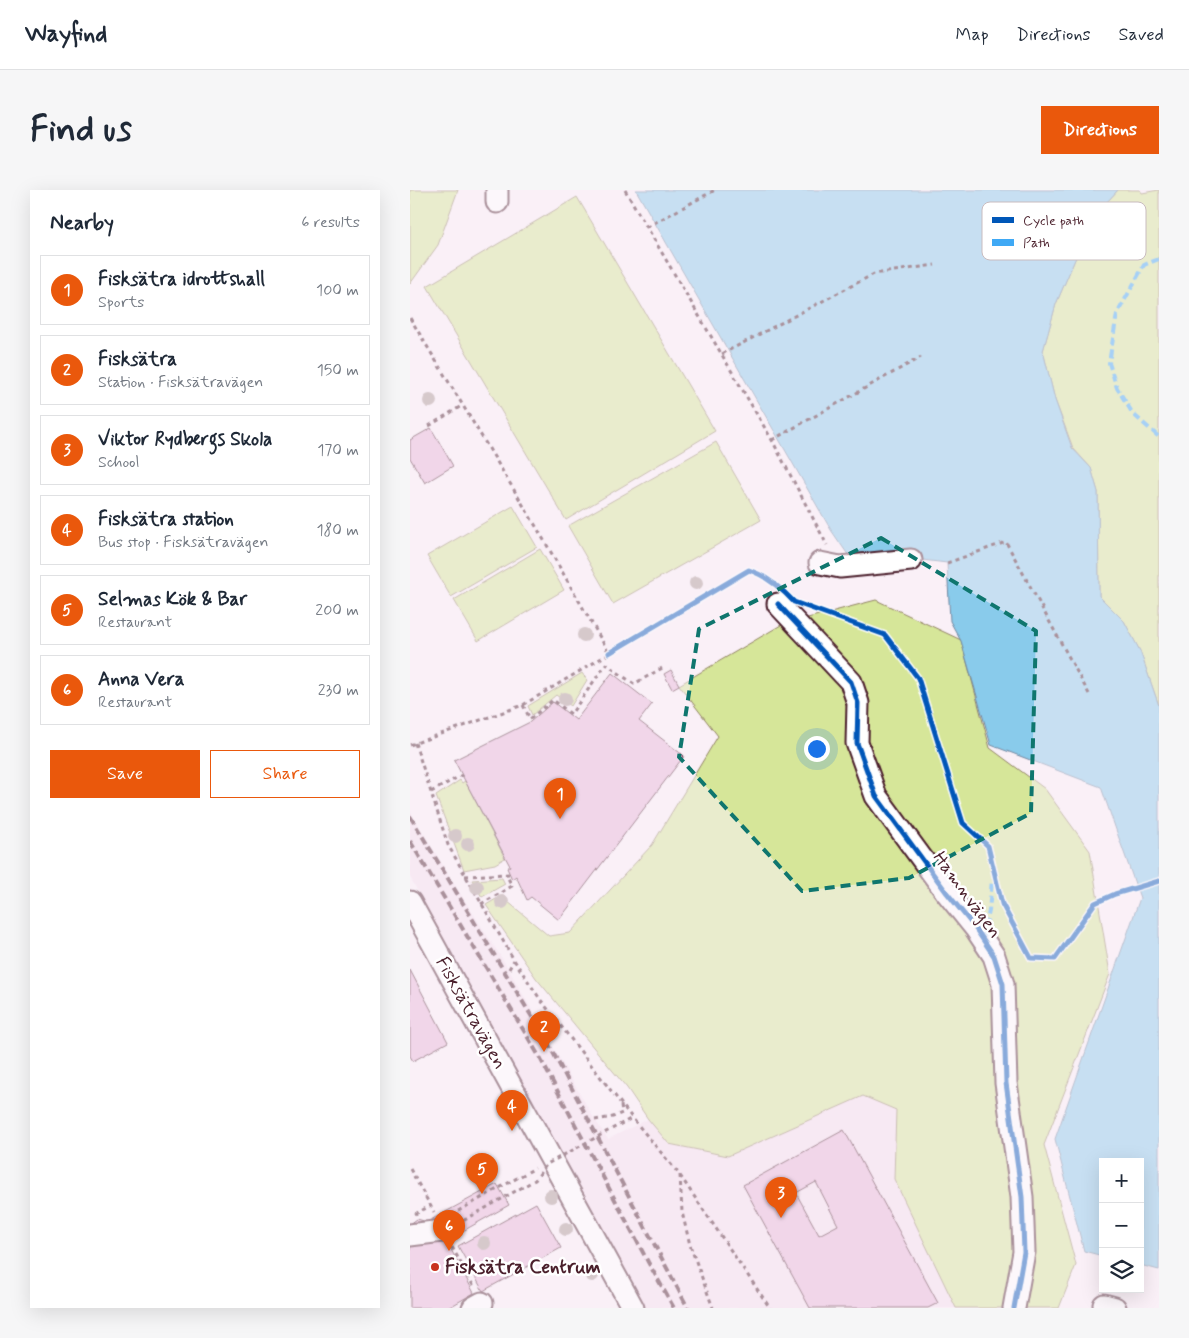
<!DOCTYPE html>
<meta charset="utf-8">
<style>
:root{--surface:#fff;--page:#f6f6f7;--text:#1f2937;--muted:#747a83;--line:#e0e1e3;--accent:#ea580c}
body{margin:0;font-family:Mynerve,sans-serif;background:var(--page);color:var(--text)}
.controls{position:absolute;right:15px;bottom:15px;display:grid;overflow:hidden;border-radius:0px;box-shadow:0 5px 20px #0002}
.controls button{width:45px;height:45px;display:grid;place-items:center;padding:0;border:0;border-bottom:1px solid var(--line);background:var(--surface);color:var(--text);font:25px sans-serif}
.you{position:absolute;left:406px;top:558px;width:18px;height:18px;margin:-12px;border:4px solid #fff;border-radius:50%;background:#1a73e8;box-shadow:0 0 0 8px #1a73e833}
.badge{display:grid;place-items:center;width:32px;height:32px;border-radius:50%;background:var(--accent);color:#fff;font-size:16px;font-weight:700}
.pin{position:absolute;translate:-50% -41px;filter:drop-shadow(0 1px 2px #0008)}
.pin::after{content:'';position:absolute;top:26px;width:18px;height:15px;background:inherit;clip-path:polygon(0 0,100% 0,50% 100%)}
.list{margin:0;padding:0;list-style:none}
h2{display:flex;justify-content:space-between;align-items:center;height:65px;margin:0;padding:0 20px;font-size:21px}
h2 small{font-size:16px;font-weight:400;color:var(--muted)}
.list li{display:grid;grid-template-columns:32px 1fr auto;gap:15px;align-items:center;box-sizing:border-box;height:70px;margin:0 10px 10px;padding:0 10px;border:1px solid var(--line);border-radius:0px}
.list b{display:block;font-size:19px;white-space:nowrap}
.list p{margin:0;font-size:16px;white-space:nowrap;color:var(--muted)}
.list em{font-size:16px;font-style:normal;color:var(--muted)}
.actions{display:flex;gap:10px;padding:15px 20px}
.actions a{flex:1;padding:11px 0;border:1px solid var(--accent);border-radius:0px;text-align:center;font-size:18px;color:var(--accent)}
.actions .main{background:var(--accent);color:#fff}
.icon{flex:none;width:28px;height:28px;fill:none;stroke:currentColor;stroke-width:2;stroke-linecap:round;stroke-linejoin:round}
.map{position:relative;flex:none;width:749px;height:1118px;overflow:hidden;border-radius:0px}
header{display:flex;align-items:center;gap:30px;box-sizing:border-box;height:70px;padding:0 25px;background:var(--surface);border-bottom:1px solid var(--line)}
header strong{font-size:24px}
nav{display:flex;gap:28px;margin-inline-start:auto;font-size:18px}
.intro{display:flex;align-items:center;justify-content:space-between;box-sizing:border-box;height:120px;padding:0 30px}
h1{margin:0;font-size:35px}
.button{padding:12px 22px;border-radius:0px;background:var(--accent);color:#fff;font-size:18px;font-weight:700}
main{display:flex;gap:30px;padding:0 30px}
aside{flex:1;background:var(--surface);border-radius:0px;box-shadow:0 5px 20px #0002}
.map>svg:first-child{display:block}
</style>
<header>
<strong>Wayfind</strong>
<nav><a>Map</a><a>Directions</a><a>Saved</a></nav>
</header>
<div class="intro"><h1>Find us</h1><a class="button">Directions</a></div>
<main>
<aside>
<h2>Nearby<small>6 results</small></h2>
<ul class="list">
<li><span class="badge">1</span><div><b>Fisksätra idrottshall</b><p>Sports</p></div><em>100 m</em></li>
<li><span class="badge">2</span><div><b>Fisksätra</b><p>Station · Fisksätravägen</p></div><em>150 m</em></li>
<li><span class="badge">3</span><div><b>Viktor Rydbergs Skola</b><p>School</p></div><em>170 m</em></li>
<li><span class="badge">4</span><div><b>Fisksätra station</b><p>Bus stop · Fisksätravägen</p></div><em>180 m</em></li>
<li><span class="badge">5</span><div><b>Selmas Kök &amp; Bar</b><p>Restaurant</p></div><em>200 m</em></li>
<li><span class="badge">6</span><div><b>Anna Vera</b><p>Restaurant</p></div><em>230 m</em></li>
</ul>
<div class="actions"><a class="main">Save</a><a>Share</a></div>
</aside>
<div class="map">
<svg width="749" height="1118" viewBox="0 0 749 1118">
<rect width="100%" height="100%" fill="#faf0f7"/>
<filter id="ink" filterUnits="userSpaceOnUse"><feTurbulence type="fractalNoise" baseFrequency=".02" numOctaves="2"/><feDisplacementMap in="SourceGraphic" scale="10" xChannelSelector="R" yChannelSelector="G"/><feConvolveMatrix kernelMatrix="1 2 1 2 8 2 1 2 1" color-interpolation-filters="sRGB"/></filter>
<g filter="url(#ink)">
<!-- built -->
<path fill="#f4dfed" d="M0,621L48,700L95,773L185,930L198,949L238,929L259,954L318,966L453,906L487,920L484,989L546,1118H237L201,1056L0,687Z"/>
<!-- green -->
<path fill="#d6e699" stroke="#908262" d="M0,0H48L28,55L0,94Z
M708,0H730L732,3L749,0V516L730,461L714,431L689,406L688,302L681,278L663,258L645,210L633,161L646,114L683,27Z
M167,7L305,241L156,330L17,96Z
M306,252L351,330L203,414L158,336Z
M103,316L127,357L41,407L17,366Z
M130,359L154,400L68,451L44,410Z
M466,410L551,450L580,558L635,599L680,661L700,784L634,955L666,1075L649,1118H546L484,989L486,920L453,906L318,966L259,954L238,929L217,898L126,788L76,715L91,706L139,746L160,743L242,655L308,546L269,495L371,435Z
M172,483L177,490L161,516L146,505L122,525L118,516Z
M50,590L52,593L55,591L95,668L85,674L54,680L26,606Z
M92,688L95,694L72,707L62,690Z"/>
<!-- water -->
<path fill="#89cbeb" stroke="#70869e" d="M226,0H708L683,27L646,114L633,161L645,210L662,258L681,278L688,302L689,406L714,431L730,461L749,516V1080L730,1075V972H693V1066L674,1061L645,949L730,708L691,597L581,555L551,451L540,431L537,373L496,368L491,359L443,372L421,340Z"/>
<!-- building -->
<path fill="#e6b6d7" stroke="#4a1f2b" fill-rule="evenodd" d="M21,238L43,276L15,293L0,268V250Z
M261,480L269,495L262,499L254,484Z
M202,483L242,514L229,531L274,566L149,730L121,707L117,710L106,686L102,689L97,678L100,676L44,570L120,532L143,512L166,530Z
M0,780L38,852L3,871L0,866Z
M434,940L528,1113L518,1118H400L333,995ZM406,992L428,1035L409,1045L386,1003Z
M87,994L99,1015L37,1050L28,1035L17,1032Z
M126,1013L151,1058L73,1101L48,1056Z
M7,1029L28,1035L64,1103L38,1118H0V1034Z"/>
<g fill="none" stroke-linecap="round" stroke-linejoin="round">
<!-- minor casing -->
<g stroke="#4a1f2b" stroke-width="25">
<path id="minor" d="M87,0V12
M410,373L430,377L501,370
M368,414L441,492L448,513L447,553L466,606L537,703L566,739L584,766L593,794L596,893L612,1007L614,1062L604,1118
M0,712L223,1118
M0,1045L32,1041
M694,1115L705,1118
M63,1118L72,1113"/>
</g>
<!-- path -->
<path stroke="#4a1f2b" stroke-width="3" stroke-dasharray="4 4" stroke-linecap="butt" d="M215,0L362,250L417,355
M237,37L305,0
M0,128L127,338L199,463
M312,164L464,84L525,75
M19,236L53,215
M362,250L511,167
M537,373L596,352L679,504
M113,515L120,529L143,510L161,524L196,474L224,494L254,477
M5,553L38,655L104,770L130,809L223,929L269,984L360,1118
M0,555L113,515L339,380L352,384L365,394
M21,602L52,585
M55,686L99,684
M71,714L102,696L96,684
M99,779L104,770
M185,930L203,927L212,923L211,915
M0,979L24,1022
M270,985L272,1022L280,1055L303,1118
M5,1024L20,1016
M41,1025L125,978
M42,1057L64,1097"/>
<!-- minor -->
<use href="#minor" stroke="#fff" stroke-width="21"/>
<!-- rail -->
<path stroke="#4a1f2b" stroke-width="4" stroke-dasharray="8 4" stroke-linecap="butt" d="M0,626L139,855L278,1118
M0,651L129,866L238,1072L264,1118"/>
<!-- path-bridge -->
<path stroke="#4a1f2b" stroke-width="3" stroke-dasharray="4 4" stroke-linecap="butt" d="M32,1041L44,1036L125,990L137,974L222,928"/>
<!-- quiet -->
<path stroke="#3fa9f5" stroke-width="4" stroke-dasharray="8 4" stroke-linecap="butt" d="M749,69L734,75L707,124L699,173L707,198L723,224L749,247
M573,749L579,721L582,690"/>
<!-- cycleway casing -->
<g stroke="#fff" stroke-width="8">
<path id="cycleway" d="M368,414L441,492L448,513L447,553L466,606L537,703L566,739L584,766L593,794L596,893L612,1007L614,1062L604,1118
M199,463L339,380C357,386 371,398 384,412L475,445L508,488L553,633L578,656L592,714L621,768L645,769L685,713L705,704L749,691"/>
</g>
<!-- cycleway -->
<use href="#cycleway" stroke="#0057b8" stroke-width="5"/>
</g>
<!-- trees -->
<g fill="#ac9996">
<circle cx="20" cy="211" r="7"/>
<circle cx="286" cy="393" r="7"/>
<circle cx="174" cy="445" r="7"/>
<circle cx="155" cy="509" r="7"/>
<circle cx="45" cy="646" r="7"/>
<circle cx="58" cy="654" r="7"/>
<circle cx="67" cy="697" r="7"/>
<circle cx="92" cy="712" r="7"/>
<circle cx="141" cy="1006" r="7"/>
<circle cx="156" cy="1039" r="7"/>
<circle cx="74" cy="1053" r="7"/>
<circle cx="182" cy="1085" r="7"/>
</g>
</g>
<!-- marked area -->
<path d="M0 0H749V1118H0ZM471,348L626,441L621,623L499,688L392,701L269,567L289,439Z" fill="#faf0f7" fill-opacity=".55" fill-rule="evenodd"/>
<path fill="none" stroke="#0f766e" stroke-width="4" stroke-dasharray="10 6" stroke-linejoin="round" d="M471,348L626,441L621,623L499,688L392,701L269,567L289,439Z"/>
<!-- markers -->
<circle fill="#c8321e" stroke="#fff" stroke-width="2" cx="25" cy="1077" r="5"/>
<g text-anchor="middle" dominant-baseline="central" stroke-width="5" stroke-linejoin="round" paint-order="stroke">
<!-- street labels -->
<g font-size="19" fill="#4a1f2b" stroke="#fff">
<text transform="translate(557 705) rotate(54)">Hamnvägen</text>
<text transform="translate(61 823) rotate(61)">Fisksätravägen</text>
</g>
<!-- poi labels -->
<g font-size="19" font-weight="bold" fill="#4a1f2b" stroke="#fff" text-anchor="start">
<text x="35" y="1077">Fisksätra Centrum</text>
</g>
</g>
<!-- legend -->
<rect x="572" y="12" width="164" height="58" rx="8" fill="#fff" stroke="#c9bcbf" stroke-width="1"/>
<rect x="582" y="27" width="22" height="6" fill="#0057b8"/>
<rect x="582" y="49" width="22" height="7" fill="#3fa9f5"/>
<g font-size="14" fill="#4a1f2b">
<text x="613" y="35">Cycle path</text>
<text x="613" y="57">Path</text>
</g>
</svg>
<div class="controls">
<button>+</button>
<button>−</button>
<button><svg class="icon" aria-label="layers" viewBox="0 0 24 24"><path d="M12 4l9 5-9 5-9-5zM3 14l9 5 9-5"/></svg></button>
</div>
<div class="you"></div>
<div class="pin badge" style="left:150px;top:629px">1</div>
<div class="pin badge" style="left:134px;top:862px">2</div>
<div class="pin badge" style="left:371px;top:1028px">3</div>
<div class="pin badge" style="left:102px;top:941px">4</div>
<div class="pin badge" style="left:72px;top:1004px">5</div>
<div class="pin badge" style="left:39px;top:1061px">6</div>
</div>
</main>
